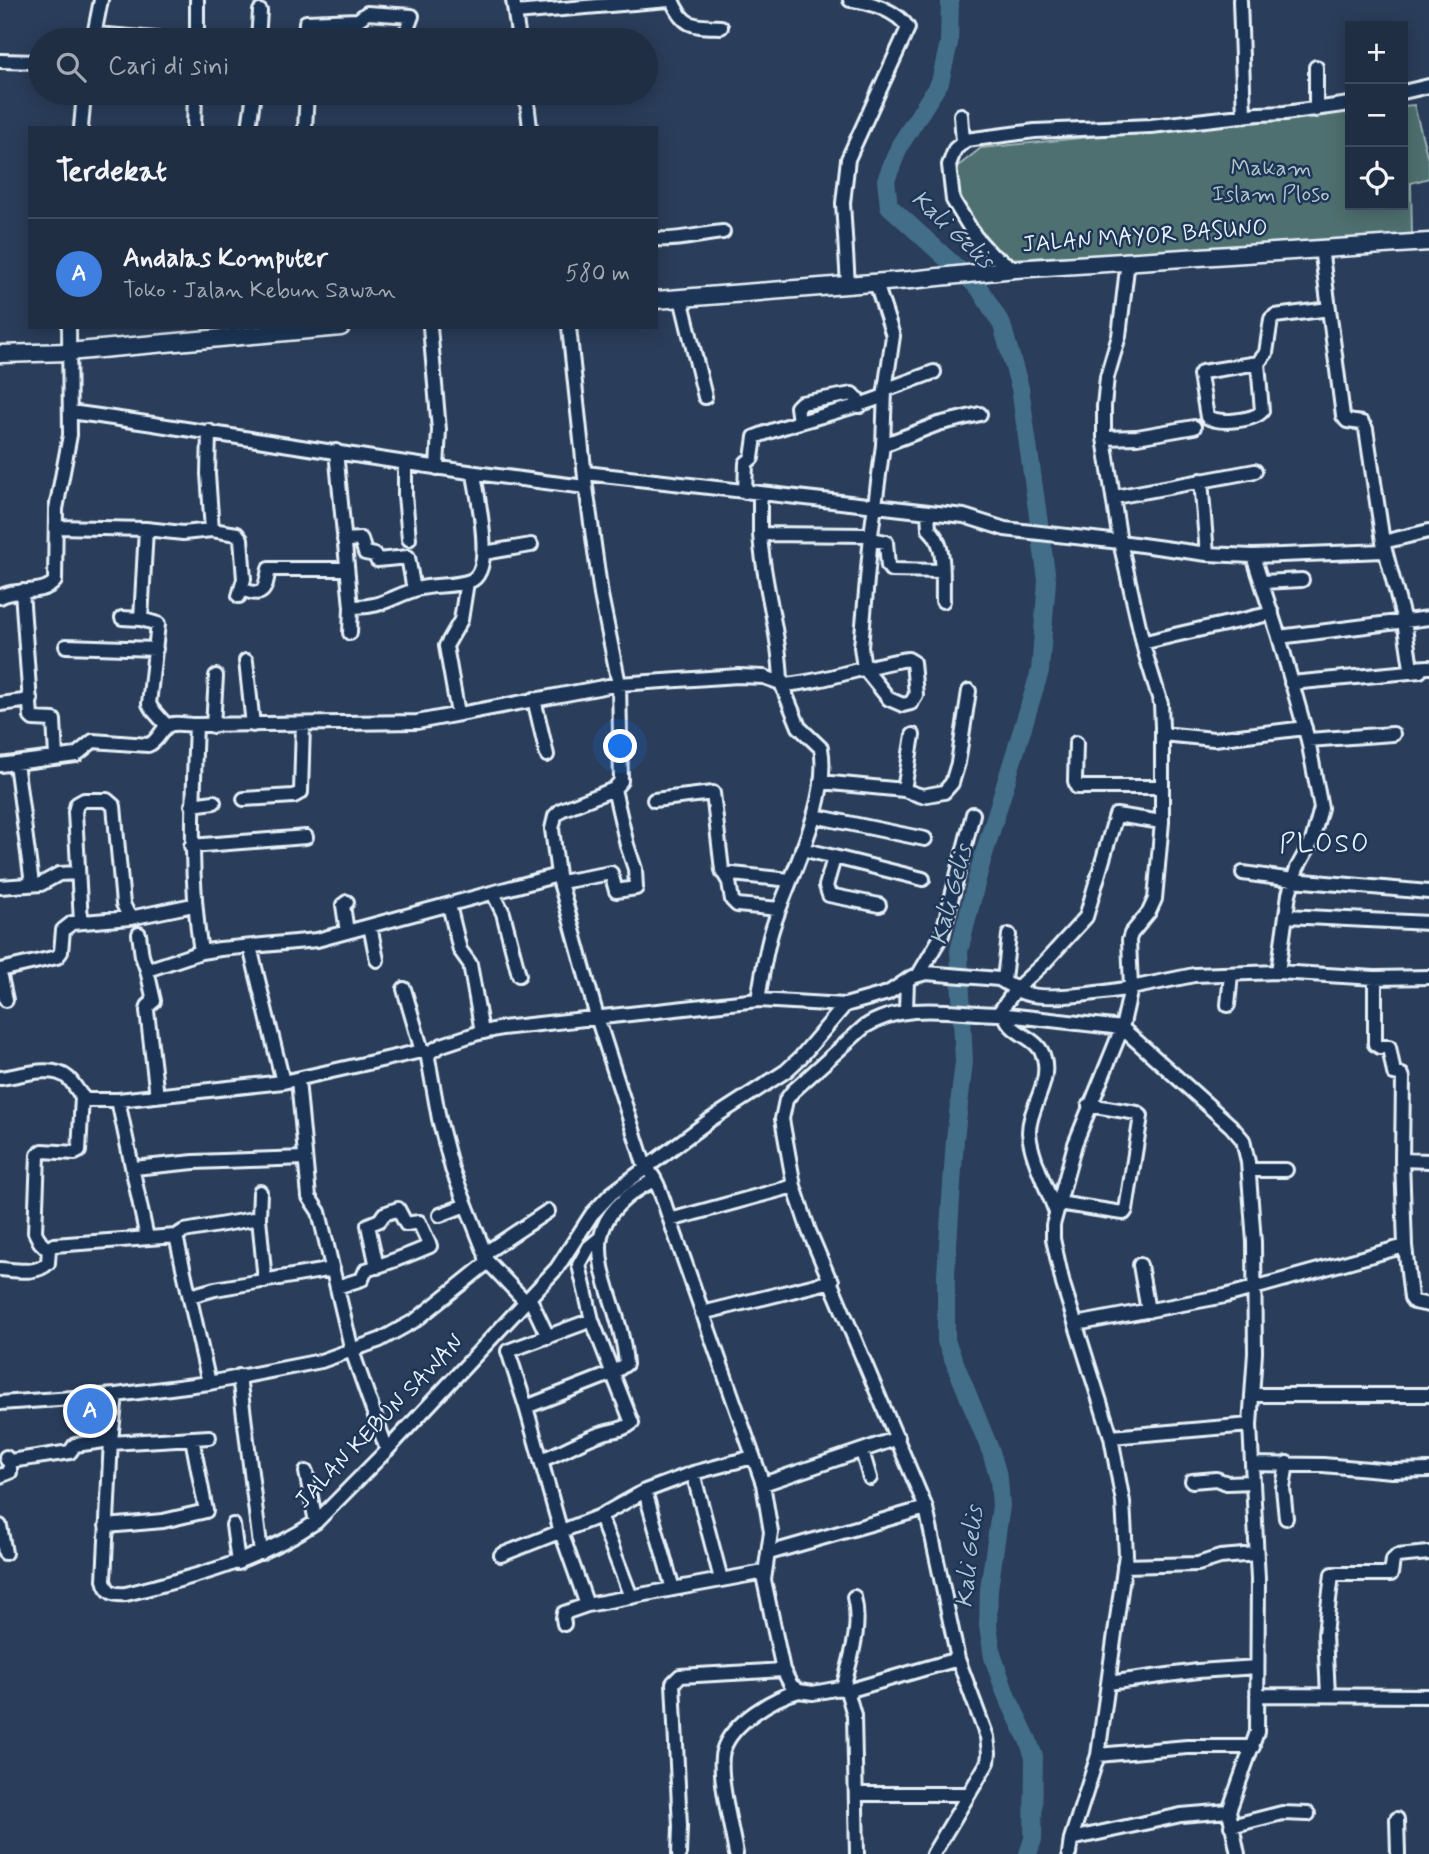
<!DOCTYPE html>
<html lang="id">
<meta charset="utf-8">
<style>
:root{--surface:#202e44;--page:#2d3a4f;--text:#f1f3f6;--muted:#a2a8b2;--line:#3d4a5d;--accent:#8abfa5}
body{margin:0;font-family:Mynerve,sans-serif;background:var(--page);color:var(--text)}
.controls{position:absolute;right:21px;top:21px;display:grid;overflow:hidden;border-radius:0px;box-shadow:0 4px 18px #0003}
.controls button{width:63px;height:63px;display:grid;place-items:center;padding:0;border:0;border-bottom:2px solid var(--line);background:var(--surface);color:var(--text);font:35px sans-serif}
.you{position:absolute;left:621px;top:747px;width:24px;height:24px;margin:-18px;border:5px solid #fff;border-radius:50%;background:#1a73e8;box-shadow:0 0 0 10px #1a73e833}
.badge{display:grid;place-items:center;width:46px;height:46px;border-radius:50%;background:var(--accent);color:#fff;font-size:23px;font-weight:700}
.pin{position:absolute;translate:-50% -50%;border:4px solid #fff;box-shadow:0 2px 7px #0006}
.list{margin:0;padding:0;list-style:none}
h2{display:flex;justify-content:space-between;align-items:center;height:91px;margin:0;padding:0 28px;font-size:30px}
h2 small{font-size:23px;font-weight:400;color:var(--muted)}
.list li{display:grid;grid-template-columns:46px 1fr auto;gap:21px;align-items:center;box-sizing:border-box;height:112px;padding:0 28px;border-top:2px solid var(--line)}
.list b{display:block;font-size:26px;white-space:nowrap}
.list p{margin:0;font-size:23px;white-space:nowrap;color:var(--muted)}
.list em{font-size:23px;font-style:normal;color:var(--muted)}
.icon{flex:none;width:38px;height:38px;fill:none;stroke:currentColor;stroke-width:2;stroke-linecap:round;stroke-linejoin:round}
.map{position:relative;flex:none;width:1429px;height:1854px;overflow:hidden}
.search{position:absolute;background:var(--surface);box-shadow:0 4px 18px #0003;left:28px;top:28px;width:630px;height:77px;display:flex;align-items:center;gap:18px;box-sizing:border-box;padding:0 24px;border-radius:38px;color:var(--muted);font-size:26px}
.panel{position:absolute;background:var(--surface);box-shadow:0 4px 18px #0003;left:28px;top:126px;width:630px;height:203px;border-radius:0px}
.map>svg:first-child{display:block}
</style>
<div class="map">
<svg width="1429" height="1854" viewBox="0 0 1429 1854">
<rect width="100%" height="100%" fill="#2a3d5a"/>
<filter id="ink" filterUnits="userSpaceOnUse"><feTurbulence type="fractalNoise" baseFrequency=".0143" numOctaves="2"/><feDisplacementMap in="SourceGraphic" scale="14" xChannelSelector="R" yChannelSelector="G"/><feConvolveMatrix kernelMatrix="1 2 1 2 8 2 1 2 1" color-interpolation-filters="sRGB"/></filter>
<g filter="url(#ink)">
<!-- green -->
<path fill="#506f6f" stroke="#9cb0b4" stroke-width="2" d="M1414,105L1429,163V178L1411,183L1412,236L1234,249L1004,259L959,205L952,171L981,148L1350,111V205H1403V106Z"/>
<g fill="none" stroke-linecap="round" stroke-linejoin="round">
<!-- river -->
<path stroke="#436e8a" stroke-width="18" d="M950,0L949,43L940,82L900,145L886,180L889,206L979,288L1002,325L1020,388L1047,580L1040,671L981,864L959,951L964,1062L955,1139L946,1274V1341L991,1452L999,1479L1001,1506L989,1589L988,1626L993,1657L1005,1692L1028,1740L1034,1757L1033,1839L1028,1854"/>
<!-- minor casing -->
<g stroke="#e8f1f8" stroke-width="18">
<path id="minor" d="M197,0V40
M513,0L519,40
M672,0C684,28 693,26 721,27
M1240,0L1244,116
M515,13L669,0
M95,34L168,40
M93,40L101,0
M258,40L260,11
M305,40L306,22L358,20L367,13L412,16L403,40
M0,61L40,62
M1403,92L1429,86
M526,93L530,128
M1316,110V67
M961,115L963,142
M81,128L84,93
M194,128L195,93
M249,128L254,93
M305,128L307,93
M656,239C678,241 700,234 723,232
M1321,248L1343,416L1347,421L1362,423L1366,429L1383,542L1404,621L1411,668L1429,667
M1015,269L992,255L975,236L953,200L949,165L955,149L966,140L1035,131L1151,126L1259,114L1285,113L1350,104
M848,285L843,203L848,159L908,28C898,11 868,1 850,0
M681,298L705,397
M430,327L439,430L437,468
M569,327L586,487L601,595L619,684L621,781L614,789L561,810L555,816L552,829L558,875L597,1017L645,1167C658,1177 664,1204 670,1220L763,1484L771,1532L764,1580L783,1670L791,1685L799,1691L813,1693L840,1688L847,1691L854,1715L857,1854
M1258,363L1262,411C1254,421 1219,424 1207,417L1200,375L1202,372L1258,363L1266,353L1271,319L1275,316L1329,309
M885,390L934,372
M71,412C242,436 413,467 586,487
M799,421L797,407L801,403L852,394L857,398L860,406
M1104,438L1137,437L1194,427
M883,445L938,424L980,414
M336,451L351,607L350,633
M405,463V495L409,539
M585,473L964,516L1005,529L1120,542L1104,438V406L1107,377L1119,336L1128,260
M1201,480L1207,554
M745,492L746,463L752,458L755,437C797,420 842,413 884,396
M760,493V534L871,535
M1115,497L1255,471
M928,512L929,529C947,544 942,578 943,601
M57,527L146,529L141,619
M146,529L183,533L212,530L208,474L209,431
M212,530L237,534L241,539L244,579L239,596
M760,534C763,584 780,632 781,683
M871,539L886,542L888,566L891,570L942,571
M344,540L361,539L365,553L375,555L377,560L408,557L414,590
M1383,542L1429,531
M484,553L531,545
M1253,556L1384,551
M1262,582L1302,580
M242,589C265,599 265,589 269,569H347
M22,591L31,717L33,719L54,720L56,757
M0,597C16,587 43,596 55,581L56,509L70,435L69,327
M351,607C381,608 391,597 417,589C434,584 454,587 470,581C496,571 477,496 474,474
M122,618L141,619L158,624L149,704L152,709L167,726
M1279,637L1429,618
M1143,643C1186,631 1229,624 1272,613
M66,646L156,649
M246,661L253,725
M1291,683L1420,671
M783,685C826,682 866,665 908,659L913,662L916,695L911,703L903,705L889,699L864,668L861,647L871,535L883,445L885,390L893,336L876,283
M534,699L547,755
M0,704L31,700
M458,714L446,646L461,620L467,582
M213,726L216,676
M1162,734L1214,739L1305,728
M1308,740L1393,734
M1076,743L1075,781L1077,787H1161
M16,763L32,884
M0,765L76,755L93,741L148,745C160,741 161,725 173,724C180,723 189,725 196,725
M821,782L904,790L922,796L944,792L952,783L958,763L969,691
M904,790L913,735
M244,799L294,796L301,792L303,724
M654,800L713,793L722,870L729,882L732,900L737,905L779,909
M192,805L214,802
M814,816L925,839
M191,846L306,837
M802,849L923,879
M834,858L826,886L829,895L879,905
M723,873L790,880
M1243,873L1293,880L1429,892
M558,875L317,940L220,949L201,952C189,877 193,802 196,725L417,722L619,684L738,676L764,677L781,683L799,727L821,748C831,802 788,878 772,930C765,953 762,977 758,1000
M561,882L611,873L616,891L636,888L635,869L627,845L614,789
M0,887L41,884L59,874L77,873
M493,893L503,913L519,975
M449,905L460,950L470,964L482,1032
M1286,916L1429,923
M81,922L75,812L77,804L84,800H107L114,806L123,904L130,918
M370,926L377,960
M347,932L343,905L347,902
M139,934L142,956L147,970
M250,947L283,1082
M0,970L57,957L61,952L63,930L72,923L130,918L193,905
M0,972L6,1000
M919,974L942,935L973,814
M1375,978V1044L1380,1047H1389L1394,1073L1402,1075L1403,1078L1402,1160
M1004,980L1009,935
M404,989L422,1051
M1228,1005L1231,974
M906,1010L907,980
M998,1014L1122,1028L1231,1126L1243,1140L1248,1162L1254,1242L1255,1353L1250,1425L1258,1579L1257,1732L1229,1811L1238,1854
M1005,1015C1011,1036 1039,1036 1044,1058C1051,1084 1029,1107 1029,1132C1030,1155 1047,1188 1055,1210
M0,1078C19,1076 52,1064 68,1078C75,1084 78,1094 86,1100H118L283,1082L417,1052H430
M298,1080L309,1197L319,1212L352,1351L387,1450
M157,1096L147,1011L148,1006L154,1001L147,970L201,952
M118,1100L147,1238
M134,1168L194,1162L305,1158
M1249,1170H1286
M1058,1203L1116,1212L1124,1213L1126,1210L1141,1116L1137,1113L1089,1105
M440,1215L466,1205
M259,1218L260,1192
M670,1220L794,1186
M176,1236L184,1231L259,1218L265,1281
M1405,1246L1402,1160L1429,1161
M48,1250L40,1242L35,1232L38,1155L43,1151L75,1153L79,1151L82,1097
M485,1253L548,1211
M487,1261L526,1302
M1140,1265L1148,1311
M0,1269C15,1270 36,1275 48,1263L49,1248L54,1245L176,1236L209,1383L116,1395L0,1403
M337,1287L362,1279L366,1270C388,1263 409,1255 430,1246L419,1222L406,1224L398,1209L384,1214L380,1220L368,1225L377,1267
M190,1296L215,1289L333,1269
M528,1300L532,1303L548,1337
M702,1313L832,1281
M592,1320L579,1265L589,1247L600,1238
M1076,1324L1225,1296L1405,1246L1411,1298L1414,1302L1429,1305
M239,1376L261,1553
M209,1383L321,1361L380,1340L416,1320L487,1263L485,1253L452,1169L439,1119L428,1058L430,1052L442,1045L475,1034L502,1028L758,1000L845,1005L888,993L912,977L926,973L999,979L1016,989L1045,962L1086,917L1116,815L1162,822
M116,1395L111,1440L104,1580C107,1593 114,1595 126,1594C194,1577 258,1561 316,1522L387,1450L557,1268L592,1214L611,1194L710,1120L786,1071L800,1058L845,1005
M1252,1395H1429
M526,1407L613,1373L626,1364C620,1285 556,1230 654,1180
M1111,1437L1250,1425
M111,1443L209,1437
M862,1451L870,1478
M541,1460C564,1452 583,1438 607,1432C616,1430 625,1429 632,1423L592,1320L508,1351L526,1407L561,1532L587,1605
M10,1461L70,1452L75,1445L111,1440
M1252,1464L1323,1465L1392,1471L1429,1470
M306,1472L316,1522
M693,1473L721,1579
M0,1476L10,1472V1461L7,1460L6,1457
M1192,1481L1216,1479L1227,1483L1252,1482
M763,1484L898,1438
M645,1491L673,1589
M600,1516L631,1597
M1286,1518L1283,1488L1287,1463
M233,1525L238,1563
M0,1526L5,1553
M106,1526L163,1521L206,1511L192,1438
M769,1553L926,1508
M501,1555L600,1516L645,1491L693,1473L753,1457
M1124,1566L1198,1564L1220,1557L1256,1554
M564,1624L563,1618L564,1613L587,1605L764,1572
M1108,1683L1198,1671L1257,1667
M843,1689C850,1659 862,1628 854,1597
M847,1691L958,1659
M1257,1695L1429,1696
M1328,1695L1325,1634L1332,1574H1391L1393,1560L1397,1556L1429,1553
M1098,1755L1187,1747H1253
M857,1794H969
M1397,1819L1398,1854
M1231,1826L1282,1813L1308,1814
M1071,1839L1181,1815L1229,1811
M679,1854L680,1826L673,1683L680,1676L783,1670
M736,1854C732,1829 717,1773 723,1751C731,1723 773,1698 799,1691
M933,1854L988,1762L989,1753L987,1737L958,1659L926,1508L809,1231L794,1186L782,1119L786,1100L793,1091L864,1027C904,1001 953,1013 998,1014L1016,989C1035,1004 1106,992 1131,988L1129,940L1131,934L1149,912L1155,899L1162,822V727L1161,704L1145,652L1120,542L1207,554L1253,556L1279,637L1308,740L1321,808L1312,841L1297,868L1289,894L1278,972
M1069,1854L1071,1839L1098,1755L1126,1554L1123,1502L1111,1437L1063,1284L1053,1239V1225L1075,1144L1122,1028L1131,988L1194,975L1278,972L1375,978L1429,977"/>
</g>
<!-- major casing -->
<g stroke="#e8f1f8" stroke-width="21">
<path id="major" d="M656,300L910,280L1015,269L1429,242
M0,354L68,352L341,327"/>
</g>
<!-- minor -->
<use href="#minor" stroke="#1d3557" stroke-width="12"/>
<!-- major -->
<use href="#major" stroke="#1d3557" stroke-width="16"/>
</g>
</g>
<g text-anchor="middle" dominant-baseline="central" stroke-width="5" stroke-linejoin="round" paint-order="stroke">
<!-- park labels -->
<g font-size="23" fill="#b3c4c8" stroke="#1d3557">
<text x="1271" y="169">Makam<tspan x="1271" dy="26">Islam Ploso</tspan></text>
</g>
<!-- street labels -->
<g font-size="23" fill="#e8f1f8" stroke="#1d3557">
<text transform="translate(1145 237) rotate(-4)">JALAN MAYOR BASUNO</text>
<text transform="translate(380 1422) rotate(-46)">JALAN KEBUN SAWAN</text>
</g>
<!-- water labels -->
<g font-size="24" font-style="italic" fill="#aec3d2" stroke="#1d3557">
<text transform="translate(952 230) rotate(43)">Kali Gelis</text>
<text transform="translate(952 895) rotate(-75)">Kali Gelis</text>
<text transform="translate(970 1557) rotate(-84)">Kali Gelis</text>
</g>
<!-- quarter labels -->
<g font-size="26" letter-spacing="2" fill="#e8f1f8" stroke="#1d3557">
<text x="1325" y="845">PLOSO</text>
</g>
</g>
</svg>
<div class="controls">
<button>+</button>
<button>−</button>
<button><svg class="icon" aria-label="locate" viewBox="0 0 24 24"><circle cx="12" cy="12" r="6"/><path d="M12 2v4M12 18v4M2 12h4M18 12h4"/></svg></button>
</div>
<div class="you"></div>
<div class="pin badge" style="left:90px;top:1411px;background:#3f7fe0">A</div>
<div class="search"><svg class="icon" aria-label="search" viewBox="0 0 24 24"><circle cx="10" cy="10" r="6"/><path d="M15 15l6 6"/></svg>Cari di sini</div>
<section class="panel">
<h2>Terdekat<small></small></h2>
<ul class="list">
<li><span class="badge" style="background:#3f7fe0">A</span><div><b>Andalas Komputer</b><p>Toko · Jalan Kebun Sawan</p></div><em>580 m</em></li>
</ul>
</section>
</div>
